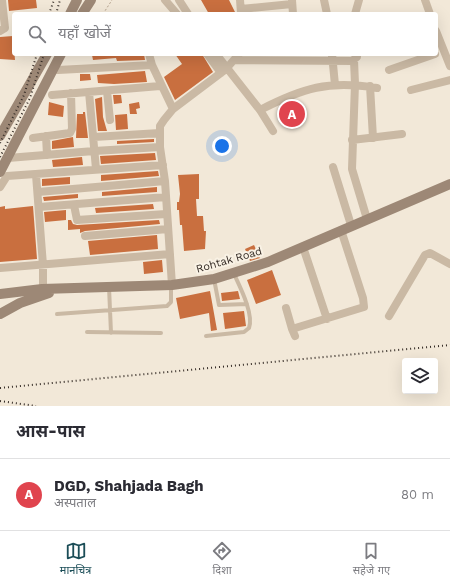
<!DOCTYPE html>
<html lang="hi">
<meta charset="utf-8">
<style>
:root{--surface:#fff;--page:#f2f2f3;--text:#2b2b33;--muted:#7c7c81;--line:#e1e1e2;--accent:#1b4d57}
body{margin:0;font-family:"Work Sans","Noto Sans Devanagari",sans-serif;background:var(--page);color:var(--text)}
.controls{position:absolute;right:12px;bottom:12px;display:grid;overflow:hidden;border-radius:4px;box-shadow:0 4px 16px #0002}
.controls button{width:36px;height:36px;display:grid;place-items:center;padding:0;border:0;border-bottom:1px solid var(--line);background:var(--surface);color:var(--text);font:20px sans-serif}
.you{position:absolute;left:222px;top:146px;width:14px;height:14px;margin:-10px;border:3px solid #fff;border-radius:50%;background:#1a73e8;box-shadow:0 0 0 6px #1a73e833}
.badge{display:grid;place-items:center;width:26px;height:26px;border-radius:50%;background:var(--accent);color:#fff;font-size:13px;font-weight:700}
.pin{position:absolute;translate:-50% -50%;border:2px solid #fff;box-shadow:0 1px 4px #0006}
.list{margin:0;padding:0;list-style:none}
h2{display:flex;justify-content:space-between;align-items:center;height:52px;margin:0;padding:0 16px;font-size:17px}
h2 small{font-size:13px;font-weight:400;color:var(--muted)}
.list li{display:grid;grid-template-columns:26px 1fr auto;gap:12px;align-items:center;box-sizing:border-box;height:72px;padding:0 16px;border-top:1px solid var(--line)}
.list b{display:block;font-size:15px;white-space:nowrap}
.list p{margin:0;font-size:13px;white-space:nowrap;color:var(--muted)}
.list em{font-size:13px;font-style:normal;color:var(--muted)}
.icon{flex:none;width:22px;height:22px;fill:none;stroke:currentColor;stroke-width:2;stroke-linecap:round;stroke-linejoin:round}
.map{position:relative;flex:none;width:450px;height:406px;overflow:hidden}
.search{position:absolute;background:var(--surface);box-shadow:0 4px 16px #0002;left:12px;right:12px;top:12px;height:44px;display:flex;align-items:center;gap:10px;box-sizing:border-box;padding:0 14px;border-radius:4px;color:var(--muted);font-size:15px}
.sheet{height:124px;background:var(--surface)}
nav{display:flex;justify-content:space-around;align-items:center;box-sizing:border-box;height:56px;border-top:1px solid var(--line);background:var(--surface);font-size:11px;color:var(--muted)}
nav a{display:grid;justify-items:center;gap:2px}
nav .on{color:var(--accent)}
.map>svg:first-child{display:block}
</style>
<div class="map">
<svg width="450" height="406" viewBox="0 0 450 406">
<rect width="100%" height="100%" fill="#f2e8d8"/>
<!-- building -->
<path fill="#c96f3f" d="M8,0H36L37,8L9,11Z
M201,0H229L235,12L231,14H209Z
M13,36L15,60L0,59V37Z
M144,54L145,60L117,61L116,58L93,60L92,55Z
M175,54H202L213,72L175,100L164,77L182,64Z
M145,71L147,82L114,84L98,83L97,75Z
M80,74H90L91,80L80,81Z
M113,95H121L122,103L114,104Z
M102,97L103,117L107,131H98L95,99Z
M49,102L64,106L63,117L48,115Z
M139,102L140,108L136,109L137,114H130L129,104Z
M292,110L294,114L288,119L285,114Z
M83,112H85L88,138H76L77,114H83Z
M127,114L128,129L116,130L115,115Z
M73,137L74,147L52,149V141Z
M154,139V142L117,144V141Z
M155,153L156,160L101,164L100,156Z
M82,157L83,165L53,167L52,160Z
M158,171L159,176L101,181V175Z
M199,174V199H196L197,216H203L204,231H206L205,249L184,251L182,225H180L179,210H177V202H179L180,194L178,175Z
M70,177V184L42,186V179Z
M157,187V192L102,196V192Z
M78,194V198L44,201L43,197Z
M153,204L154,209L96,213L95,208Z
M5,206V209L33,206L37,259L0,262V207Z
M66,210V220L45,222L44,212Z
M68,220H71L73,224L77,225L159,220L160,224L85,231L80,233V229L68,230Z
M157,235L158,249L90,255L88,241Z
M254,245L260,258L250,261L245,249Z
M162,260L163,272L144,274L143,262Z
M272,270L281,295L256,304L247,280Z
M210,291L217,330L211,331L209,313L180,319L176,298Z
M238,291L240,299L222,301L221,293Z
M244,311L246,326L225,329L223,313Z"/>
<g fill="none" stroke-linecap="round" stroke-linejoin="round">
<!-- path -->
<path stroke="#b6a38e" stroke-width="1" stroke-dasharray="2 2" stroke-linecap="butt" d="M103,14L112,0"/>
<!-- lane -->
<path stroke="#cab9a4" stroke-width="4" d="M214,279L219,305L247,304
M109,287L111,333
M57,314L167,306L171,302V285
M87,332L161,333
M206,336L244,332L249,328C254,314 240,287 234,274"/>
<!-- street -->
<path stroke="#cab9a4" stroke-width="8" d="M165,0L177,14
M179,0L188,14
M240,0L241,13
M292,0L293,14
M324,0L327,14
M425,0L430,14
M241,9L292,4
M355,14L359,0
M0,31L5,28L2,0
M436,31L450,66
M149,54L152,65
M207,54L221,73
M216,54L260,110L273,131
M332,54L335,85
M235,60L352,61L357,57V54
M354,60L355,84L352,169L367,219
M58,70L152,65L173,109
M389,70L435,54
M370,86L373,138
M411,90L450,80
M107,91L110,120
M89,92L96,169
M52,95L160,86
M260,110C303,88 328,80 377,88
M46,136L47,155
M94,137L160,133
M33,138L70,133L72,129L71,93
M352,140L402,134
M8,158L94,151L160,147
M333,167L351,225
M36,175L43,265V289
M0,187L7,176L163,165
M38,192L165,181
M74,205L77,220L166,214
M39,207L166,197
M85,236L168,229
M303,247L327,319
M0,268L170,254
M172,285L165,181L160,147V126L164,120L173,109L226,69L239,54
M286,308L292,329
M389,316L425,255L430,253L450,264
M295,336L292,329L364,307L363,298L341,230"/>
<!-- secondary -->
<path stroke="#9d8876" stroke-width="10" d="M70,14L77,0
M82,14L91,0
M0,136L47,54
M0,172L61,54
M0,294L42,289L172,285L214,279L268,262L450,184
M0,314L20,303L49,293"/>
<!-- rail -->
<path stroke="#352c26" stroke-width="2" stroke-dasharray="1 3" stroke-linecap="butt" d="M49,14L54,0
M56,14L60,0
M0,143L24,95L37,54
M0,157L30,98L44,54
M0,388L450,345
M0,401L36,406"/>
</g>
<g text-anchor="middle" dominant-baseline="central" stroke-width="4" stroke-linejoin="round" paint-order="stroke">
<!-- street labels -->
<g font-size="11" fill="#352c26" stroke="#f9f2e5">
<text transform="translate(229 260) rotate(-16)">Rohtak Road</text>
</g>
</g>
</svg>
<div class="controls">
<button><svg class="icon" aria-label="layers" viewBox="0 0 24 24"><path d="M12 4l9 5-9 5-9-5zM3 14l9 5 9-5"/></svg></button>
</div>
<div class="you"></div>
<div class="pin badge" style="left:292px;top:114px;background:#e0444e">A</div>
<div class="search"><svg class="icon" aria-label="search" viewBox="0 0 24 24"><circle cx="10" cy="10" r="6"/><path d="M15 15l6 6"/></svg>यहाँ खोजें</div>
</div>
<section class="sheet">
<h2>आस-पास<small></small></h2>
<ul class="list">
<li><span class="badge" style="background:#e0444e">A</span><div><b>DGD, Shahjada Bagh</b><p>अस्पताल</p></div><em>80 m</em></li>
</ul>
</section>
<nav>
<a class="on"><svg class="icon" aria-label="map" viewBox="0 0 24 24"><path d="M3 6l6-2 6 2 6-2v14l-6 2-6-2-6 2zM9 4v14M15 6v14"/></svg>मानचित्र</a>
<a><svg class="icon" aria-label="directions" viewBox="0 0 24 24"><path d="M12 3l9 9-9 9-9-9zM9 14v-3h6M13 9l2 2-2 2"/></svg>दिशा</a>
<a><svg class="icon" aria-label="saved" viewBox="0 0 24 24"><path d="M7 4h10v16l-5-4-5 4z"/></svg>सहेजे गए</a>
</nav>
